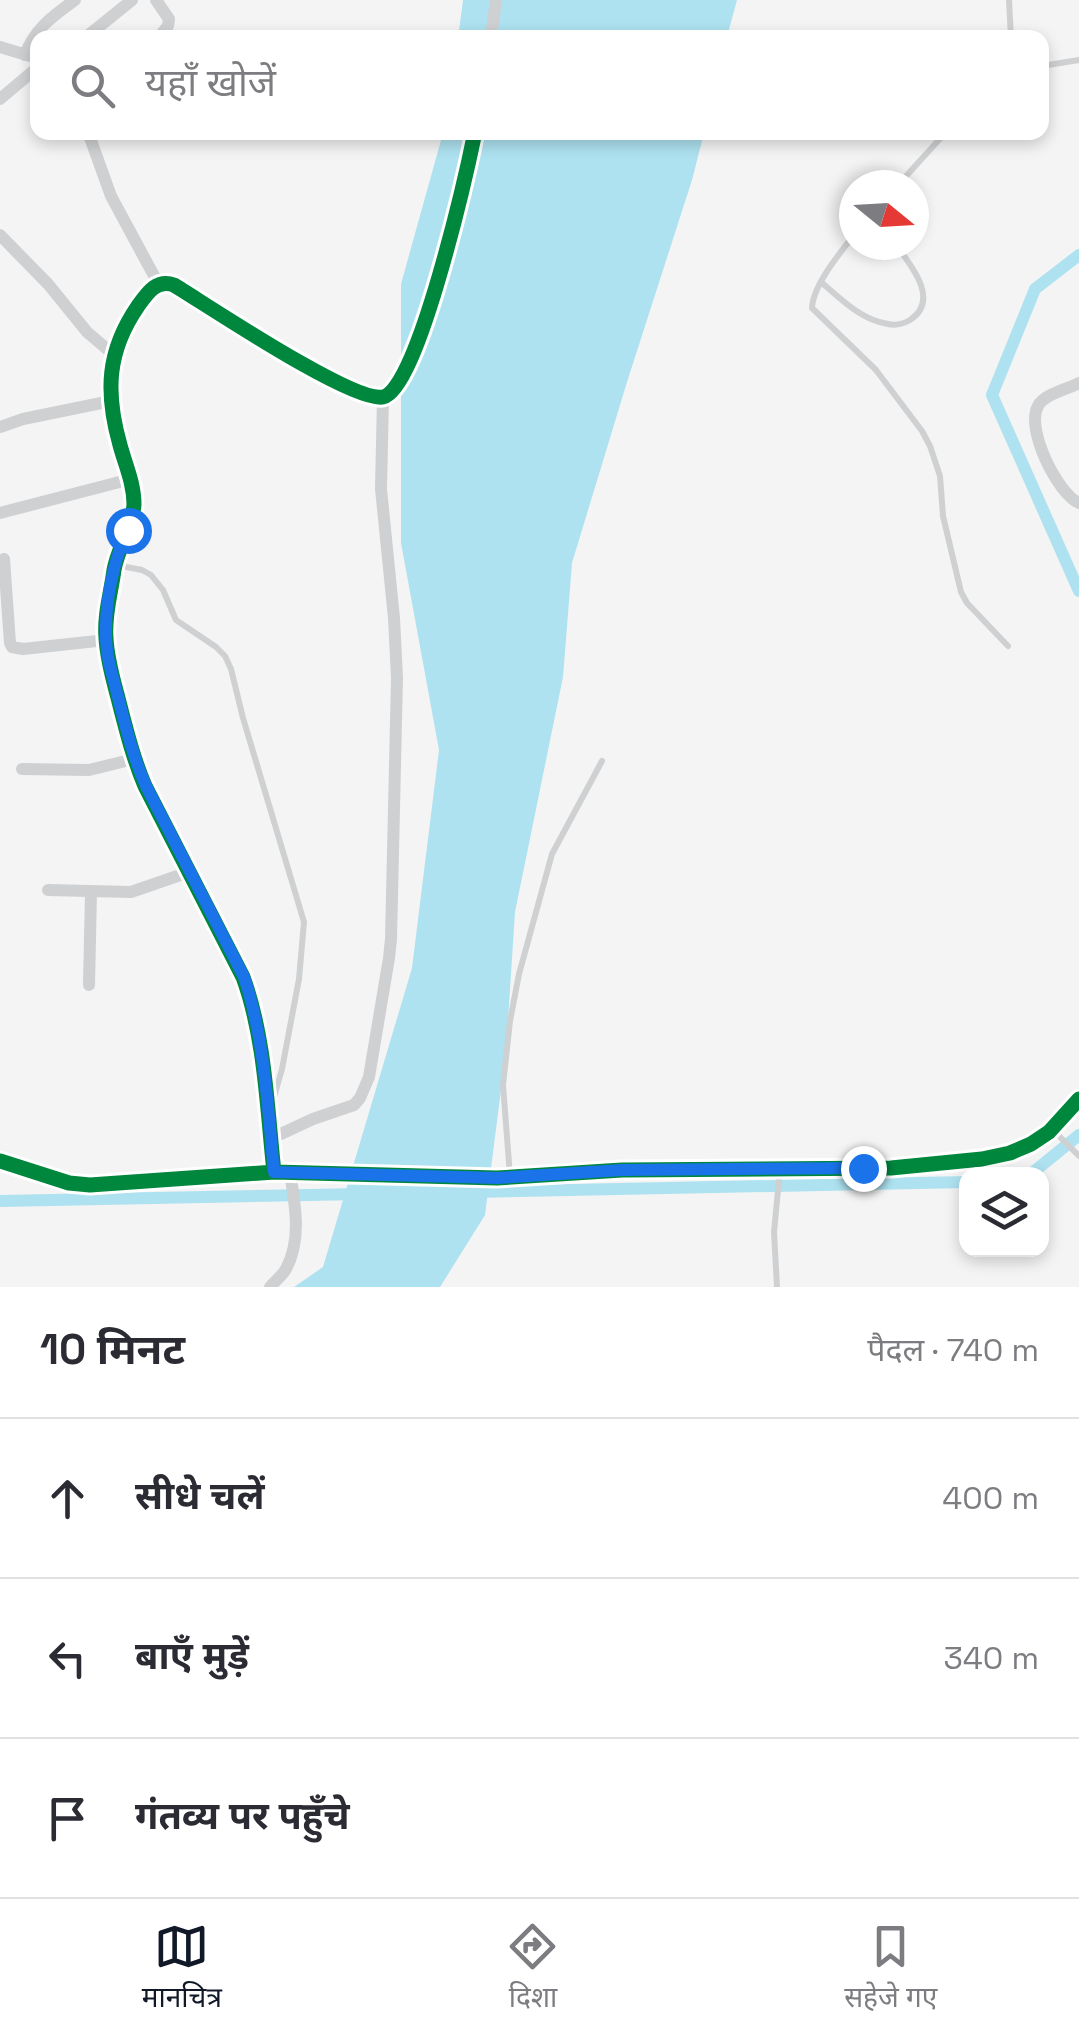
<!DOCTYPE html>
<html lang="hi">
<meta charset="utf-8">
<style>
:root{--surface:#fff;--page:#f7f7f7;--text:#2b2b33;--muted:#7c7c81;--line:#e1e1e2;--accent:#111827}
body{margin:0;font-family:"Space Grotesk","Noto Sans Devanagari",sans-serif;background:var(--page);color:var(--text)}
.controls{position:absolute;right:30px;bottom:30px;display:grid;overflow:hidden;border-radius:20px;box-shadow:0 5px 15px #0003}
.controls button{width:90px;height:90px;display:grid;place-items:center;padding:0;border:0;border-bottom:2px solid var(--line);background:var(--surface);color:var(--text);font:50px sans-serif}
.compass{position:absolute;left:839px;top:170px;width:90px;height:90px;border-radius:50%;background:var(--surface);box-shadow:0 5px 15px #0003;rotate:108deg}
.stop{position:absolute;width:30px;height:30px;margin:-22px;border:8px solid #1a73e8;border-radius:50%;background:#fff}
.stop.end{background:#1a73e8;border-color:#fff;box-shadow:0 2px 10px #0008}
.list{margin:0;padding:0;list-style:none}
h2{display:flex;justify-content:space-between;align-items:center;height:130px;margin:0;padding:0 40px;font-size:42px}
h2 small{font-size:32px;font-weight:400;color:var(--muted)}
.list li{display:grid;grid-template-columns:65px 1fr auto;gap:30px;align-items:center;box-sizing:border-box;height:160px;padding:0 40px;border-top:2px solid var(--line)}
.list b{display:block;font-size:38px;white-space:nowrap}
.list em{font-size:32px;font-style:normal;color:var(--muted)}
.icon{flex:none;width:55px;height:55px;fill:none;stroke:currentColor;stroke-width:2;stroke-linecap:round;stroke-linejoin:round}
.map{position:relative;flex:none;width:1079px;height:1287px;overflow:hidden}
.search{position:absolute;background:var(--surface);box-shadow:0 5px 15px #0003;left:30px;right:30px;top:30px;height:110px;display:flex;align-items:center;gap:25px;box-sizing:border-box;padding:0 35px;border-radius:20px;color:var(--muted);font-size:38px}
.sheet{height:610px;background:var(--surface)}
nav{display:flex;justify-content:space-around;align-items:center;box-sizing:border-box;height:140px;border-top:2px solid var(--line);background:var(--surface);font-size:28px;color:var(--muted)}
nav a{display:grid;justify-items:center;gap:5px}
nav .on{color:var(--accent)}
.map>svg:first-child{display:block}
</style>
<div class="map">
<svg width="1079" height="1287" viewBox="0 0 1079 1287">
<rect width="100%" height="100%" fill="#f4f4f4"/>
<!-- water -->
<path fill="#aee2f0" d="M463,0H737L727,37L458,38Z
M443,133H704L692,180L627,382L572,563L563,677L515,912L506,1051L485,1215L440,1287H294L323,1267L412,968L439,750L401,543V284Z"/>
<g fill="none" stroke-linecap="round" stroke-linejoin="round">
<!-- canal -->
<path stroke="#aee2f0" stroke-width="12" d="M1079,255L1035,289L992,395L1079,591
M1031,1174L1079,1135
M472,1192L966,1182
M0,1201L362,1194"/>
<!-- service -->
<path stroke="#ced0d2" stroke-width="6" d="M1009,0L1011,38
M1042,66L1079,60
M898,185L946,132
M854,235C840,253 813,285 812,308L876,370L922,431L930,446L940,476L943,516L961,592L967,603L1008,646
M821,282C841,299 861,320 888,324C896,326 903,324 910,320C941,300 910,264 896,245
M116,565L142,570L151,575L163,590L176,620L216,647L225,656L231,669L243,718L304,922L299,979L282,1069L272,1104
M1052,1129L1079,1156
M510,1176L503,1085L510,1021L519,974L552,854L602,761
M777,1287L774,1232L780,1169"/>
<!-- minor -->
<path stroke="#ced0d2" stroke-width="12" d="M156,0L169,19L168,26L158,38
M85,38L132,0
M491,38L496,0
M0,47L30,56
M25,55C35,28 53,16 75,0
M0,99L38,67
M88,132L111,196L159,285
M0,235L48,284L87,332L114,355
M1079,383C1068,389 1044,394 1038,406C1025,429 1058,494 1079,503
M0,427L23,419L111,401
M0,513L131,479
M4,559L10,643L12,647L23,649L106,640
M22,769L89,770L134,759
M48,890L131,892L189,872
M89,985L91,892
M270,1139L313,1119L354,1105L360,1098L369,1077L389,958L391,939L397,678L394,618L381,489L383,397
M274,1172C267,1108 265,1037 243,977L145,786C133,758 126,729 118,698C113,679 107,659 106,638C104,615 111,593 114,570C118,547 133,527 134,504C134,483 125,464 120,445C105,392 107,351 138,306C148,292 157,279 174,285C207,305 353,403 383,397C418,390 467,171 475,132
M270,1287C275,1281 282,1276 286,1269C302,1240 295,1204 290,1173"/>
<!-- tertiary -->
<path stroke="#ced0d2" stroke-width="15" d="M0,1161L69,1183L90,1185L274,1172L497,1178L622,1170L891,1168L982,1159L1010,1153L1031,1144L1049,1132L1079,1099"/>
<!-- cycleway casing -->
<g stroke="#fff" stroke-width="21">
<path id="cycleway" d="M0,1161L69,1183L90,1185L274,1172L497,1178L622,1170L891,1168L982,1159L1010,1153L1031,1144L1049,1132L1079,1099
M274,1172C267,1108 265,1037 243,977L145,786C133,758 126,729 118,698C113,679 107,659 106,638C104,615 111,593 114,570C118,547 133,527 134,504C134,483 125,464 120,445C105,392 107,351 138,306C148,292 157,279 174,285C207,305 353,403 383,397C418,390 467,171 475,132"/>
</g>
<!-- cycleway -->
<use href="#cycleway" stroke="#00873e" stroke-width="15"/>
</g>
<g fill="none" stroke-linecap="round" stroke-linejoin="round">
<!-- route -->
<path stroke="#1a73e8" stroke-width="12" d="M128,530C113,561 105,602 106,636C106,657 113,677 118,697C126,728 133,757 146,786L244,977C264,1036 268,1109 274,1172L497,1178L622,1170L863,1168"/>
</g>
</svg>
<div class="controls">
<button><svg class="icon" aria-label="layers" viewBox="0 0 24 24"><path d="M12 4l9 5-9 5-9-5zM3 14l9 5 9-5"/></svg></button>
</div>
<svg class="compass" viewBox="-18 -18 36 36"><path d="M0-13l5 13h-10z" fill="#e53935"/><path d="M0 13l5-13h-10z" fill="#7c7c81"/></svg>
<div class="stop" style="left:128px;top:530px"></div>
<div class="stop end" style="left:863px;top:1168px"></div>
<div class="search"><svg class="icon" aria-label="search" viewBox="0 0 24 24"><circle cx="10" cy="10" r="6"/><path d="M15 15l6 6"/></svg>यहाँ खोजें</div>
</div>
<section class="sheet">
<h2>10 मिनट<small>पैदल · 740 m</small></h2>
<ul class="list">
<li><svg class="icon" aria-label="ahead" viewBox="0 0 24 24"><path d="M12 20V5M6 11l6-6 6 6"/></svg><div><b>सीधे चलें</b></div><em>400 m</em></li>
<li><svg class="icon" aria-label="left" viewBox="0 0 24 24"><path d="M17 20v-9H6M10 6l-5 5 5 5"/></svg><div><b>बाएँ मुड़ें</b></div><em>340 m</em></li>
<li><svg class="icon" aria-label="arrive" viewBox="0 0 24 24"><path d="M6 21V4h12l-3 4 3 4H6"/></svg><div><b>गंतव्य पर पहुँचे</b></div></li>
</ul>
</section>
<nav>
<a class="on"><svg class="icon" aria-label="map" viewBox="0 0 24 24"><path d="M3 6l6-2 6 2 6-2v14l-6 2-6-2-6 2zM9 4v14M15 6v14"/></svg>मानचित्र</a>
<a><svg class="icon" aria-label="directions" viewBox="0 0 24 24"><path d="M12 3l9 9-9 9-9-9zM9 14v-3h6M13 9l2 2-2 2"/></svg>दिशा</a>
<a><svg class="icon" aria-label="saved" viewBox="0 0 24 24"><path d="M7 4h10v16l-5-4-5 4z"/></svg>सहेजे गए</a>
</nav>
